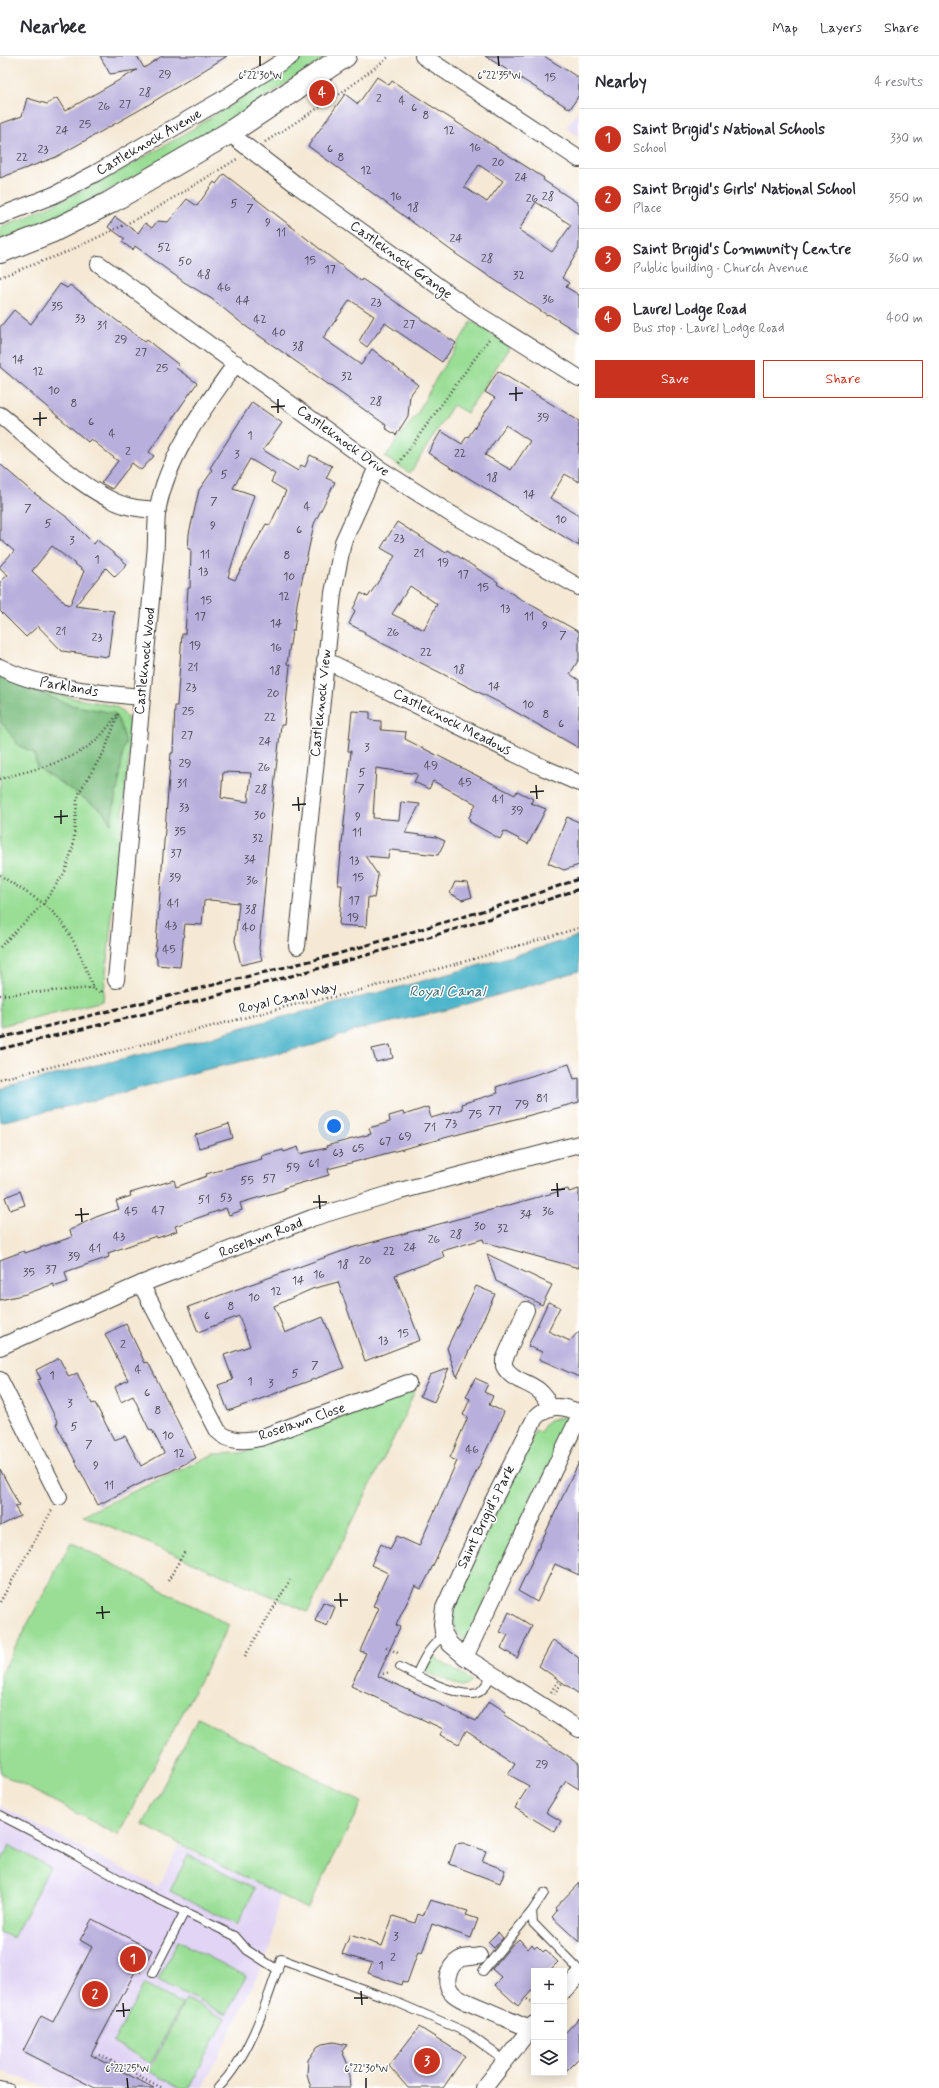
<!DOCTYPE html>
<meta charset="utf-8">
<style>
:root{--surface:#fff;--page:#f2f2f3;--text:#2b2b33;--muted:#7c7c81;--line:#e1e1e2;--accent:#c8321e}
body{margin:0;font-family:Mynerve,sans-serif;background:var(--page);color:var(--text)}
.controls{position:absolute;right:12px;bottom:12px;display:grid;overflow:hidden;border-radius:0px;box-shadow:0 2px 10px #0003}
.controls button{width:36px;height:36px;display:grid;place-items:center;padding:0;border:0;border-bottom:1px solid var(--line);background:var(--surface);color:var(--text);font:20px sans-serif}
.you{position:absolute;left:334px;top:1070px;width:14px;height:14px;margin:-10px;border:3px solid #fff;border-radius:50%;background:#1a73e8;box-shadow:0 0 0 6px #1a73e833}
.badge{display:grid;place-items:center;width:26px;height:26px;border-radius:50%;background:var(--accent);color:#fff;font-size:13px;font-weight:700}
.pin{position:absolute;translate:-50% -50%;border:2px solid #fff;box-shadow:0 1px 4px #0006}
.list{margin:0;padding:0;list-style:none}
h2{display:flex;justify-content:space-between;align-items:center;height:52px;margin:0;padding:0 16px;font-size:17px}
h2 small{font-size:13px;font-weight:400;color:var(--muted)}
.list li{display:grid;grid-template-columns:26px 1fr auto;gap:12px;align-items:center;box-sizing:border-box;height:60px;padding:0 16px;border-top:1px solid var(--line)}
.list b{display:block;font-size:15px;white-space:nowrap}
.list p{margin:0;font-size:13px;white-space:nowrap;color:var(--muted)}
.list em{font-size:13px;font-style:normal;color:var(--muted)}
.actions{display:flex;gap:8px;padding:12px 16px}
.actions a{flex:1;padding:9px 0;border:1px solid var(--accent);border-radius:0px;text-align:center;font-size:14px;color:var(--accent)}
.actions .main{background:var(--accent);color:#fff}
.icon{flex:none;width:22px;height:22px;fill:none;stroke:currentColor;stroke-width:2;stroke-linecap:round;stroke-linejoin:round}
.map{position:relative;flex:none;width:579px;height:2032px;overflow:hidden}
header{display:flex;align-items:center;gap:24px;box-sizing:border-box;height:56px;padding:0 20px;background:var(--surface);border-bottom:1px solid var(--line)}
header strong{font-size:19px}
nav{display:flex;gap:22px;margin-inline-start:auto;font-size:14px}
main{display:flex}
aside{flex:1;background:var(--surface)}
.map>svg:first-child{display:block}
</style>
<header>
<strong>Nearbee</strong>
<nav><a>Map</a><a>Layers</a><a>Share</a></nav>
</header>
<main>
<div class="map">
<svg width="579" height="2032" viewBox="0 0 579 2032">
<rect width="100%" height="100%" fill="#fff"/>
<filter id="ink" filterUnits="userSpaceOnUse"><feTurbulence type="fractalNoise" baseFrequency=".025" numOctaves="2"/><feDisplacementMap in="SourceGraphic" scale="8" xChannelSelector="R" yChannelSelector="G"/><feConvolveMatrix kernelMatrix="1 2 1 2 8 2 1 2 1" color-interpolation-filters="sRGB"/></filter>
<filter id="wash" filterUnits="userSpaceOnUse"><feTurbulence type="fractalNoise" baseFrequency=".012" numOctaves="4" result="noise"/><feDisplacementMap in="SourceGraphic" scale="16" xChannelSelector="R" yChannelSelector="G"/><feGaussianBlur stdDeviation="0.9" result="paint"/><feColorMatrix in="noise" values="0 0 0 0 0 0 0 0 0 0 0 0 0 0 0 0 0 1.4 0 .05"/><feComposite in="paint" operator="in"/></filter>
<g filter="url(#wash)">
<rect width="100%" height="100%" fill="#f5e9d5"/>
<!-- built -->
<path fill="#e1d4f4" d="M579,54V80L566,72Z
M0,1750L158,1831L179,1789L279,1839L272,1888L233,1972L202,2032H50L0,2015Z"/>
<!-- green -->
<path fill="#9ade96" stroke="#5b7d59" d="M307,0H328C223,69 118,138 0,184V171C109,129 209,64 307,0Z
M472,265L510,290L467,357L453,349L410,417L385,401L418,356L437,321Z
M0,618L33,634L114,650C128,657 130,667 131,682L103,945L0,970Z
M415,1334L403,1363L308,1556L83,1459L214,1398L241,1397Z
M563,1361L571,1363L466,1586C456,1577 451,1568 455,1556L451,1553L535,1374L540,1376L549,1364Z
M71,1486L229,1569L118,1779L0,1717V1620Z
M429,1598L472,1625L467,1630H461L423,1615Z
M198,1662L362,1746L307,1853L143,1769Z
M9,1790L50,1811L13,1882L0,1876V1808Z
M188,1799L255,1833L237,1869L170,1835Z
M178,1885L246,1920L226,1959L158,1924Z
M144,1928L182,1948L151,2007L113,1987Z
M186,1943L225,1963L189,2032H181L149,2015Z"/>
<!-- forest -->
<path fill="#7bbd7f" stroke="#4c6c4e" d="M0,618L33,634L71,649L114,657L120,667L126,686C121,698 122,708 120,720C117,736 113,751 111,768L103,755L37,711L34,697L19,690L0,664Z"/>
<!-- water -->
<path fill="#4db5cb" stroke="#346874" d="M579,880V915L447,954L360,973L314,989L200,1015L100,1043L0,1066V1033C63,1016 127,1002 191,987C213,981 234,973 255,968C364,941 472,913 579,880Z"/>
<g id="blocks">
<!-- building -->
<path fill="#b8afdc" fill-rule="evenodd" d="M100,0H137L144,12L162,0H227L143,52L56,101L0,122V68L22,60L27,42L47,48L57,42L65,55L137,14L110,18Z
M485,0H544L579,22V39L570,53Z
M377,21L389,29L392,25L544,122L543,124L579,148V193L562,222L569,227L566,231L579,239V277L548,258L547,259L456,198L308,90L345,38L358,48ZM479,109L503,125L487,146L464,131ZM536,146L571,169L552,196L519,174Z
M224,118L361,225L362,223L456,287L442,306L385,267L367,291L359,285L374,260L350,244L323,282L361,309L372,293L418,329L410,339L408,360L396,379L385,372L386,369L244,269L212,243L184,226L135,190L133,194L122,186L125,183L108,171L115,161L138,177L145,167L152,172L157,165L168,166L187,143L197,150L214,126L216,128Z
M60,228L67,232L70,229L145,286L147,284L157,292L179,309L176,312L197,327L149,396L154,400L141,414L132,407L112,433L101,427L118,405L91,383L88,386L0,311V271L14,254L31,268Z
M498,315L579,365V426L565,418L550,442L579,459V490L428,397L441,375L462,388L467,380L468,381L495,342L485,336ZM506,369L530,385L511,414L485,399Z
M252,346L282,367L263,394L298,415L301,409L305,411L310,399L332,410L326,422L335,426L314,468L297,547L294,575H292L287,608L290,609L284,669H281L275,722L259,893L262,904L241,909L235,885L239,847L210,844L204,845L202,869L185,868L180,911L157,909V902L155,900L157,875L171,697H173L175,650H177L182,578H185L188,532H190L191,493H188L189,478L199,434L213,414L210,412ZM250,403L275,418L271,426L286,435L270,469L266,468L235,524L228,521L254,439L233,432ZM223,716L251,717L248,746L221,742Z
M0,408L30,434L68,462L94,488L97,484L127,508L115,521L106,512L75,550L114,555L108,601L62,595L38,570L26,581L0,555V526L8,519L0,512V510L14,495L0,483ZM52,490L84,515L70,549L66,548L32,515Z
M397,466L446,497L448,494L498,526L497,528L519,542L579,576V603L570,618L579,624V692L500,647L364,578L365,576L349,568L355,555L353,553L361,537L368,541L395,500L381,492ZM410,530L437,548L424,574L392,558Z
M352,655L370,656V664L381,665V674L406,676L405,683L515,739L517,735L533,743L531,747L546,753L528,788L504,775L500,783L470,766L469,761L476,748L433,725L429,733L414,726L418,718L376,712L373,762L399,764L401,746L420,748L405,777L436,781L445,785L438,799L391,794H389L388,802L365,800L378,819L374,842L368,841L366,871L339,869L342,829H338L351,695H348Z
M567,761L579,766V809L564,814L548,807Z
M455,826L468,827L472,841L462,844L450,837Z
M390,989L393,1002L376,1006L372,993Z
M569,1008L574,1023L579,1022V1046L328,1113L329,1119L284,1132V1134L240,1147L242,1154L229,1159L226,1152L175,1170L177,1175L157,1182L156,1180L108,1197L109,1201L65,1216L68,1226L54,1231V1228L26,1238L0,1244V1204L24,1195L25,1197L72,1181L70,1174L96,1161L119,1153L116,1145L131,1140L130,1137L174,1124L176,1131L207,1120L206,1118L262,1103L261,1100L283,1094L284,1096L298,1091L300,1098L327,1092L326,1090L371,1078L369,1072L390,1066L389,1060L403,1056L404,1059L428,1051L431,1062L462,1053L461,1048L498,1037L496,1031Z
M229,1068L233,1082L199,1092L195,1079Z
M568,1133L569,1136L579,1133V1212L484,1186L483,1183L442,1195L444,1201L395,1219L420,1284L365,1305L338,1226L312,1233L274,1250L285,1277L323,1261L344,1312L228,1355L218,1329L233,1324L224,1299L250,1290L239,1260L198,1276L188,1251L351,1192Z
M20,1135L25,1149L10,1154L5,1141Z
M487,1198L552,1229L542,1249L496,1225Z
M476,1230L495,1238L457,1321L447,1292Z
M548,1246L560,1251L548,1275L570,1285L579,1275V1321L539,1303L542,1296L528,1290Z
M126,1268L145,1307L148,1306L196,1402L169,1416L149,1423L98,1449L56,1368L58,1367L37,1324L41,1323L36,1314L59,1302L69,1321L77,1317L92,1348L95,1347L114,1384L125,1380L141,1410L164,1397L152,1374L150,1375L133,1340L121,1346L115,1331L128,1324L105,1278Z
M449,1312L434,1346L420,1340L430,1319Z
M475,1322L488,1328L484,1336L493,1340L489,1349L504,1356L428,1520L421,1533L415,1530L396,1569L400,1571L378,1620L476,1665L489,1645L506,1656L504,1659L579,1707V1733L566,1725L546,1756L561,1765L555,1776L515,1752L529,1730L508,1718L515,1707L466,1675L459,1688L440,1679L443,1673L351,1630L366,1597L360,1595L379,1552L373,1550L388,1517L371,1509L381,1488L390,1493L397,1480L419,1490L457,1405L450,1402L468,1361L463,1359L470,1343L466,1341Z
M579,1406V1519L555,1508L537,1546L518,1535Z
M0,1413L19,1449L15,1451L20,1460L0,1470Z
M323,1546L335,1551L327,1570L315,1565Z
M509,1556L532,1570L517,1602L501,1592L508,1579L500,1576Z
M553,1584L579,1602V1638L539,1610Z
M463,1787L486,1795L482,1805L505,1814L500,1827L449,1808L456,1788Z
M579,1827V1886L552,1861L557,1855L555,1852Z
M430,1844L468,1855L466,1859L478,1863L471,1882L432,1868L422,1897L418,1896L407,1927L402,1925L401,1929L368,1917L372,1907L342,1898L350,1879L382,1890L393,1860L415,1867L418,1858L423,1860Z
M92,1863L152,1894L141,1916L136,1914L91,1999L154,2032H95L23,1995L41,1960L53,1966L92,1891L80,1884Z
M498,1876L503,1882L494,1892L488,1886Z
M519,1883L528,1893L532,1888L535,1892L537,1890L543,1896L545,1894L558,1906L549,1915H534V1932L518,1950L495,1929L502,1922L492,1913L511,1890Z
M579,1962V2002L564,2017V1978Z
M419,1971L465,2000L443,2032H408L389,2010Z
M334,1986L347,1989L342,1995L348,2009L350,2032H311L307,2018L308,2004L317,1991L322,1988Z"/>
</g>
</g>
<g filter="url(#ink)">
<use href="#blocks" fill-opacity="0" stroke="#3d3b38" stroke-width="1"/>
<g fill="none" stroke-linecap="round" stroke-linejoin="round">
<!-- lane casing -->
<g stroke="#3d3b38" stroke-width="10">
<path id="lane" d="M400,1611C414,1619 461,1643 477,1637C484,1635 488,1624 493,1618
M416,1619C424,1603 429,1589 445,1580
M0,1759L66,1793L135,1832L235,1880L247,1894L278,1914
M544,1837L532,1855L533,1867L579,1914
M483,1915L532,1855
M153,1917L185,1855
M0,2030L9,2032
M218,2032C251,1998 266,1947 281,1903L382,1940L466,1976L504,2004"/>
</g>
<!-- street casing -->
<g stroke="#3d3b38" stroke-width="18">
<path id="street" d="M423,0L579,103
M229,77L298,130L474,256L579,322
M0,160L54,139L96,117L218,46L291,0
M99,208L377,411L451,458L579,531
M0,359C35,386 83,436 124,449C135,453 146,453 158,454
M325,604L542,711L579,727
M0,611C36,631 100,637 141,641
M297,890L333,537L343,486L377,411
M116,924L155,500C157,484 155,467 158,451C169,397 205,351 236,307
M141,1228L218,1375C230,1387 245,1385 260,1382L408,1327
M526,1254L504,1304V1310C514,1330 542,1324 549,1351
M0,1291L141,1228L312,1162L400,1135L579,1088
M0,1324L59,1441
M579,1356C561,1350 549,1347 535,1362L492,1447L444,1552L442,1568L443,1576L450,1588L465,1601L579,1673
M465,1601L579,1361
M479,1900C474,1901 468,1901 463,1902C451,1906 443,1922 450,1934C453,1940 460,1942 465,1945L530,1973
M564,1935L579,1919
M484,2032L534,1968"/>
</g>
<!-- secondary casing -->
<g stroke="#3d3b38" stroke-width="24">
<path id="secondary" d="M0,196L53,175L109,147L229,77L345,0"/>
</g>
<!-- path -->
<path stroke="#3d3b38" stroke-width="2.5" stroke-dasharray="1 3" stroke-linecap="butt" d="M265,86L343,36L390,0
M0,221L67,196L147,158L237,103
M399,407L489,283
M0,723C29,714 66,708 90,689C101,681 109,670 117,659
M0,819C14,829 30,838 44,848C70,869 82,902 93,932
M0,891L43,848L65,816L73,791L77,745L80,735L105,694L119,656
M0,939L93,932L100,937L104,934
M0,1023L113,996L293,949L343,939L463,906L579,872
M168,1525L185,1495
M0,1546L52,1454
M386,1591L400,1598
M245,1600L290,1524
M383,1618L390,1616
M551,1636L558,1625
M554,1638L562,1627
M527,1943L534,1949
M100,1999L162,2032"/>
<!-- lane -->
<use href="#lane" stroke="#fff" stroke-width="8"/>
<!-- street -->
<use href="#street" stroke="#fff" stroke-width="16"/>
<!-- secondary -->
<use href="#secondary" stroke="#fff" stroke-width="22"/>
<!-- rail -->
<path stroke="#1c1c1c" stroke-width="3" stroke-dasharray="6 3" stroke-linecap="butt" d="M0,982L334,899L509,847L579,823
M0,993C195,946 390,898 579,833"/>
</g>
</g>
<!-- ticks -->
<path fill="none" stroke="#1c1c1c" stroke-width="1.5" d="M260,0V10M498,0L499,10M516,331V345M509,338L523,337M278,343V357M271,351L285,350M40,356V370M33,363L47,362M536,729L537,743M530,736L544,735M298,741L299,755M292,749L306,748M61,754V768M54,761L68,760M557,1127L558,1141M551,1134L565,1133M319,1139L320,1153M313,1146H327M81,1152L82,1166M75,1159L89,1158M340,1537L341,1551M334,1544H348M102,1550L103,1563M96,1557L110,1556M361,1935L362,1949M354,1942H368M123,1947L124,1961M116,1955L130,1954M127,2022L128,2032M366,2022V2032"/>
<g text-anchor="middle" dominant-baseline="central" stroke-width="3" stroke-linejoin="round" paint-order="stroke">
<!-- number labels -->
<g font-size="12" fill="#43414c">
<text x="165" y="19">29</text>
<text x="550" y="22">15</text>
<text x="145" y="37">28</text>
<text x="379" y="43">2</text>
<text x="402" y="45">4</text>
<text x="125" y="49">27</text>
<text x="104" y="51">26</text>
<text x="414" y="52">6</text>
<text x="426" y="60">8</text>
<text x="85" y="69">25</text>
<text x="62" y="75">24</text>
<text x="449" y="75">12</text>
<text x="475" y="92">16</text>
<text x="330" y="93">6</text>
<text x="43" y="94">23</text>
<text x="22" y="102">22</text>
<text x="341" y="102">8</text>
<text x="498" y="107">20</text>
<text x="366" y="115">12</text>
<text x="521" y="122">24</text>
<text x="396" y="141">16</text>
<text x="548" y="141">28</text>
<text x="532" y="143">26</text>
<text x="234" y="148">5</text>
<text x="413" y="152">18</text>
<text x="250" y="153">7</text>
<text x="268" y="167">9</text>
<text x="281" y="177">11</text>
<text x="456" y="183">24</text>
<text x="164" y="192">52</text>
<text x="487" y="203">28</text>
<text x="310" y="205">15</text>
<text x="185" y="206">50</text>
<text x="330" y="214">17</text>
<text x="204" y="219">48</text>
<text x="519" y="220">32</text>
<text x="224" y="232">46</text>
<text x="548" y="244">36</text>
<text x="243" y="245">44</text>
<text x="376" y="247">23</text>
<text x="57" y="251">35</text>
<text x="80" y="263">33</text>
<text x="260" y="264">42</text>
<text x="409" y="269">27</text>
<text x="102" y="270">31</text>
<text x="279" y="277">40</text>
<text x="121" y="284">29</text>
<text x="298" y="291">38</text>
<text x="141" y="297">27</text>
<text x="18" y="304">14</text>
<text x="162" y="313">25</text>
<text x="38" y="316">12</text>
<text x="347" y="321">32</text>
<text x="54" y="335">10</text>
<text x="376" y="346">28</text>
<text x="74" y="348">8</text>
<text x="543" y="362">39</text>
<text x="91" y="366">6</text>
<text x="112" y="378">4</text>
<text x="250" y="380">1</text>
<text x="128" y="396">2</text>
<text x="460" y="398">22</text>
<text x="237" y="399">3</text>
<text x="224" y="419">5</text>
<text x="492" y="422">18</text>
<text x="529" y="439">14</text>
<text x="214" y="446">7</text>
<text x="307" y="451">4</text>
<text x="28" y="453">7</text>
<text x="561" y="464">10</text>
<text x="48" y="468">5</text>
<text x="213" y="470">9</text>
<text x="299" y="474">6</text>
<text x="399" y="483">23</text>
<text x="72" y="485">3</text>
<text x="419" y="498">21</text>
<text x="205" y="499">11</text>
<text x="287" y="500">8</text>
<text x="97" y="504">1</text>
<text x="443" y="507">19</text>
<text x="203" y="516">13</text>
<text x="463" y="519">17</text>
<text x="289" y="521">10</text>
<text x="483" y="532">15</text>
<text x="284" y="541">12</text>
<text x="206" y="545">15</text>
<text x="505" y="553">13</text>
<text x="200" y="561">17</text>
<text x="529" y="561">11</text>
<text x="276" y="568">14</text>
<text x="545" y="570">9</text>
<text x="61" y="576">21</text>
<text x="393" y="577">26</text>
<text x="563" y="580">7</text>
<text x="97" y="582">23</text>
<text x="195" y="590">19</text>
<text x="276" y="592">16</text>
<text x="426" y="597">22</text>
<text x="193" y="612">21</text>
<text x="459" y="614">18</text>
<text x="275" y="615">18</text>
<text x="494" y="631">14</text>
<text x="191" y="632">23</text>
<text x="273" y="638">20</text>
<text x="528" y="649">10</text>
<text x="188" y="656">25</text>
<text x="546" y="659">8</text>
<text x="270" y="662">22</text>
<text x="561" y="668">6</text>
<text x="187" y="680">27</text>
<text x="265" y="686">24</text>
<text x="367" y="692">3</text>
<text x="185" y="708">29</text>
<text x="431" y="710">49</text>
<text x="264" y="712">26</text>
<text x="362" y="717">5</text>
<text x="465" y="727">45</text>
<text x="182" y="728">31</text>
<text x="361" y="733">7</text>
<text x="261" y="734">28</text>
<text x="498" y="744">41</text>
<text x="184" y="752">33</text>
<text x="517" y="755">39</text>
<text x="260" y="760">30</text>
<text x="358" y="761">9</text>
<text x="180" y="776">35</text>
<text x="357" y="777">11</text>
<text x="258" y="783">32</text>
<text x="176" y="798">37</text>
<text x="250" y="804">34</text>
<text x="354" y="805">13</text>
<text x="175" y="822">39</text>
<text x="358" y="822">15</text>
<text x="252" y="825">36</text>
<text x="354" y="845">17</text>
<text x="173" y="848">41</text>
<text x="251" y="854">38</text>
<text x="353" y="862">19</text>
<text x="171" y="870">43</text>
<text x="249" y="872">40</text>
<text x="169" y="894">45</text>
<text x="542" y="1043">81</text>
<text x="522" y="1049">79</text>
<text x="495" y="1055">77</text>
<text x="475" y="1059">75</text>
<text x="451" y="1068">73</text>
<text x="430" y="1072">71</text>
<text x="405" y="1081">69</text>
<text x="385" y="1086">67</text>
<text x="358" y="1093">65</text>
<text x="338" y="1097">63</text>
<text x="314" y="1108">61</text>
<text x="293" y="1112">59</text>
<text x="269" y="1123">57</text>
<text x="247" y="1125">55</text>
<text x="226" y="1142">53</text>
<text x="204" y="1144">51</text>
<text x="158" y="1155">47</text>
<text x="131" y="1156">45</text>
<text x="548" y="1156">36</text>
<text x="526" y="1159">34</text>
<text x="480" y="1171">30</text>
<text x="503" y="1173">32</text>
<text x="456" y="1179">28</text>
<text x="119" y="1181">43</text>
<text x="434" y="1184">26</text>
<text x="410" y="1192">24</text>
<text x="95" y="1193">41</text>
<text x="389" y="1196">22</text>
<text x="74" y="1201">39</text>
<text x="365" y="1205">20</text>
<text x="343" y="1209">18</text>
<text x="51" y="1214">37</text>
<text x="29" y="1217">35</text>
<text x="319" y="1219">16</text>
<text x="298" y="1225">14</text>
<text x="276" y="1236">12</text>
<text x="254" y="1242">10</text>
<text x="231" y="1251">8</text>
<text x="207" y="1260">6</text>
<text x="403" y="1278">15</text>
<text x="383" y="1285">13</text>
<text x="123" y="1289">2</text>
<text x="315" y="1310">7</text>
<text x="138" y="1314">4</text>
<text x="295" y="1318">5</text>
<text x="52" y="1320">1</text>
<text x="250" y="1326">1</text>
<text x="271" y="1328">3</text>
<text x="147" y="1337">6</text>
<text x="70" y="1348">3</text>
<text x="158" y="1355">8</text>
<text x="74" y="1371">5</text>
<text x="168" y="1380">10</text>
<text x="89" y="1389">7</text>
<text x="472" y="1394">46</text>
<text x="179" y="1398">12</text>
<text x="96" y="1410">9</text>
<text x="109" y="1430">11</text>
<text x="542" y="1709">29</text>
<text x="396" y="1881">3</text>
<text x="393" y="1902">2</text>
<text x="381" y="1910">1</text>
</g>
<!-- street labels -->
<g font-size="14" fill="#1c1c1c" stroke="#fff">
<text transform="translate(149 86) rotate(-30)">Castleknock Avenue</text>
<text transform="translate(401 204) rotate(36)">Castleknock Grange</text>
<text transform="translate(343 385) rotate(36)">Castleknock Drive</text>
<text transform="translate(145 605) rotate(-84)">Castleknock Wood</text>
<text transform="translate(69 631) rotate(10)">Parklands</text>
<text transform="translate(321 647) rotate(-84)">Castleknock View</text>
<text transform="translate(452 666) rotate(27)">Castleknock Meadows</text>
<text transform="translate(288 942) rotate(-13)">Royal Canal Way</text>
<text transform="translate(261 1182) rotate(-21)">Roselawn Road</text>
<text transform="translate(302 1366) rotate(-19)">Roselawn Close</text>
<text transform="translate(486 1461) rotate(-64)">Saint Brigid's Park</text>
</g>
<!-- water labels -->
<g font-size="15" font-style="italic" fill="#32616b" stroke="#fff">
<text x="447" y="936">Royal Canal</text>
</g>
</g>
<g font-size="10" text-anchor="middle" fill="#1c1c1c" stroke="#fff" stroke-width="3" stroke-linejoin="round" paint-order="stroke">
<text x="260" y="23">6°22'30"W</text>
<text x="499" y="23">6°22'35"W</text>
<text x="127" y="2016">6°22'25"W</text>
<text x="366" y="2016">6°22'30"W</text>
</g>
</svg>
<div class="controls">
<button>+</button>
<button>−</button>
<button><svg class="icon" aria-label="layers" viewBox="0 0 24 24"><path d="M12 4l9 5-9 5-9-5zM3 14l9 5 9-5"/></svg></button>
</div>
<div class="you"></div>
<div class="pin badge" style="left:133px;top:1903px">1</div>
<div class="pin badge" style="left:95px;top:1938px">2</div>
<div class="pin badge" style="left:427px;top:2005px">3</div>
<div class="pin badge" style="left:322px;top:37px">4</div>
</div>
<aside>
<h2>Nearby<small>4 results</small></h2>
<ul class="list">
<li><span class="badge">1</span><div><b>Saint Brigid's National Schools</b><p>School</p></div><em>330 m</em></li>
<li><span class="badge">2</span><div><b>Saint Brigid's Girls' National School</b><p>Place</p></div><em>350 m</em></li>
<li><span class="badge">3</span><div><b>Saint Brigid's Community Centre</b><p>Public building · Church Avenue</p></div><em>360 m</em></li>
<li><span class="badge">4</span><div><b>Laurel Lodge Road</b><p>Bus stop · Laurel Lodge Road</p></div><em>400 m</em></li>
</ul>
<div class="actions"><a class="main">Save</a><a>Share</a></div>
</aside>
</main>
